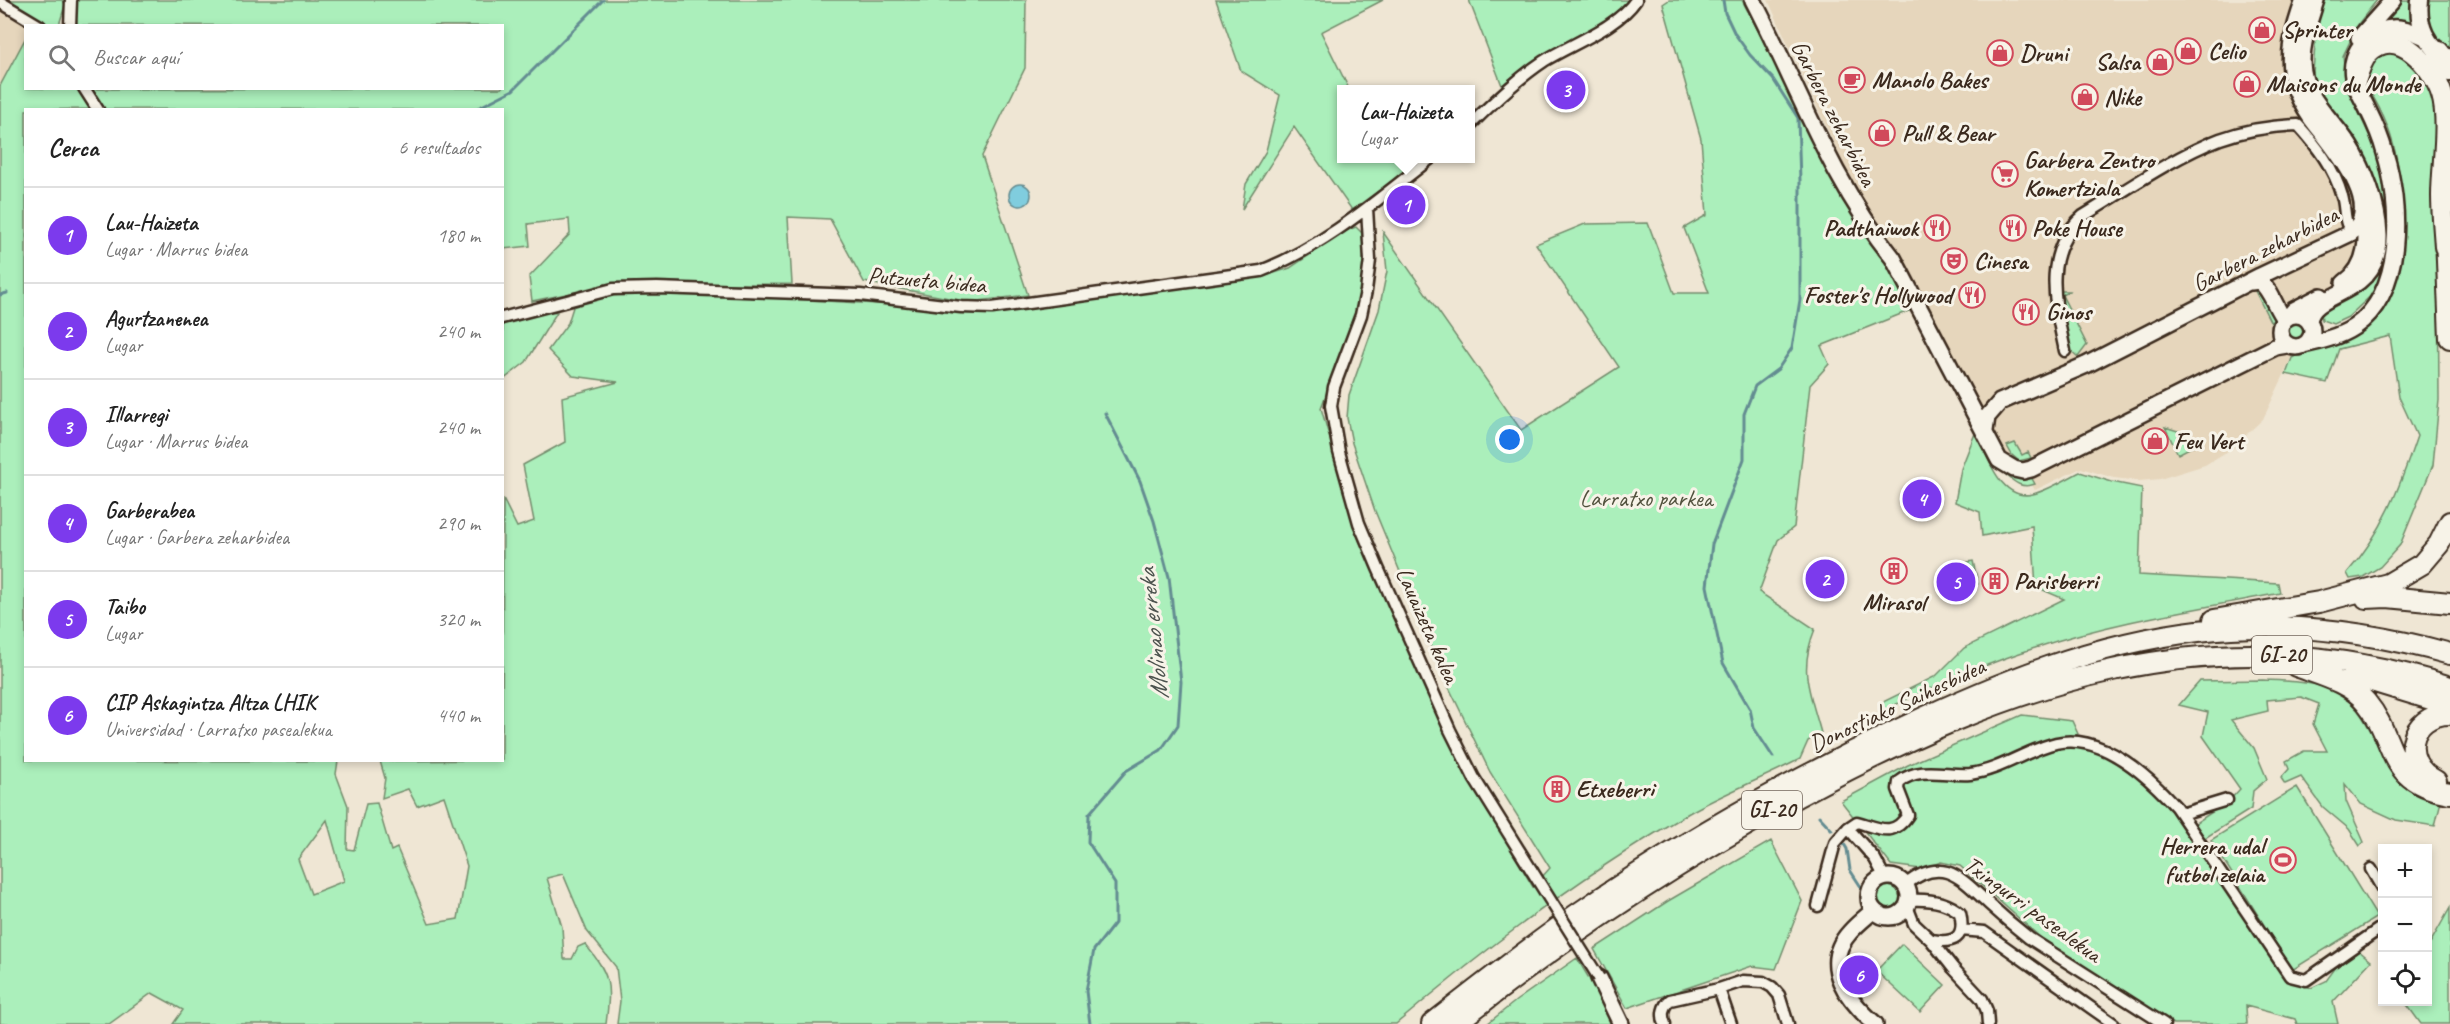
<!DOCTYPE html>
<html lang="es">
<meta charset="utf-8">
<style>
:root{--surface:#fff;--page:#f2f2f2;--text:#222;--muted:#767676;--line:#e0e0e0;--accent:#7c3aed}
body{margin:0;font-family:Caveat,sans-serif;background:var(--page);color:var(--text)}
.controls{position:absolute;right:18px;bottom:18px;display:grid;overflow:hidden;border-radius:0px;box-shadow:0 3px 9px #0003}
.controls button{width:54px;height:54px;display:grid;place-items:center;padding:0;border:0;border-bottom:2px solid var(--line);background:var(--surface);color:var(--text);font:30px sans-serif}
.you{position:absolute;left:1510px;top:440px;width:21px;height:21px;margin:-15px;border:4px solid #fff;border-radius:50%;background:#1a73e8;box-shadow:0 0 0 9px #1a73e833}
.badge{display:grid;place-items:center;width:39px;height:39px;border-radius:50%;background:var(--accent);color:#fff;font-size:20px;font-weight:700}
.pin{position:absolute;translate:-50% -50%;border:3px solid #fff;box-shadow:0 2px 6px #0006}
.popup{position:absolute;left:1337px;top:85px;width:138px;height:78px;box-sizing:border-box;display:grid;place-content:center;border-radius:0px;background:var(--surface);filter:drop-shadow(0 2px 4px #0005);font-size:20px;white-space:nowrap;color:var(--muted)}
.popup b{font-size:22px;color:var(--text)}
.popup::after{content:'';position:absolute;left:50%;top:100%;margin-left:-12px;border:12px solid transparent;border-top-color:var(--surface)}
.list{margin:0;padding:0;list-style:none}
h2{display:flex;justify-content:space-between;align-items:center;height:78px;margin:0;padding:0 24px;font-size:26px}
h2 small{font-size:20px;font-weight:400;color:var(--muted)}
.list li{display:grid;grid-template-columns:39px 1fr auto;gap:18px;align-items:center;box-sizing:border-box;height:96px;padding:0 24px;border-top:2px solid var(--line)}
.list b{display:block;font-size:22px;white-space:nowrap}
.list p{margin:0;font-size:20px;white-space:nowrap;color:var(--muted)}
.list em{font-size:20px;font-style:normal;color:var(--muted)}
.icon{flex:none;width:33px;height:33px;fill:none;stroke:currentColor;stroke-width:2;stroke-linecap:round;stroke-linejoin:round}
.map{position:relative;flex:none;width:2450px;height:1024px;overflow:hidden}
.search{position:absolute;background:var(--surface);box-shadow:0 3px 9px #0003;left:24px;top:24px;width:480px;height:66px;display:flex;align-items:center;gap:15px;box-sizing:border-box;padding:0 21px;border-radius:0px;color:var(--muted);font-size:22px}
.panel{position:absolute;background:var(--surface);box-shadow:0 3px 9px #0003;left:24px;top:108px;width:480px;height:654px;border-radius:0px}
.map>svg:first-child{display:block}
</style>
<div class="map">
<svg width="2450" height="1024" viewBox="0 0 2450 1024">
<rect width="100%" height="100%" fill="#efe6d4"/>
<filter id="ink" filterUnits="userSpaceOnUse"><feTurbulence type="fractalNoise" baseFrequency=".0167" numOctaves="2"/><feDisplacementMap in="SourceGraphic" scale="12" xChannelSelector="R" yChannelSelector="G"/><feConvolveMatrix kernelMatrix="1 2 1 2 8 2 1 2 1" color-interpolation-filters="sRGB"/></filter>
<g filter="url(#ink)">
<!-- built -->
<path fill="#e6d6bc" d="M1768,0H2298L2287,32L2355,187L2366,229L2353,274L2307,317L2284,375L2263,419L2231,449L2205,465L2160,479L2139,481L2114,478L2081,468L2035,490L2028,478L2013,476L1920,289L1900,256L1859,199Z
M0,9L29,25L26,26L25,39L0,86Z"/>
<!-- green -->
<path fill="#abefbb" stroke="#738c6c" stroke-width="1.5" fill-rule="evenodd" d="M6,0H63L65,5L59,25H49Z
M74,0H1026L1025,68L982,156L1028,295L970,302L864,282L830,219L788,217L792,284L610,285L532,301L529,277L570,234L569,219L528,224L530,246L503,249L502,110L105,109L91,89L502,88V26L77,25Z
M1216,0H1383L1321,32L1349,89H1342V158H1419L1421,160L1352,210L1294,127L1242,209L1246,184L1266,151L1280,95L1241,71Z
M1469,0H1630L1622,12L1522,71L1503,88Z
M1669,0H1742L1833,176L1904,293L1911,310L1821,346L1829,364L1810,385L1794,527L1778,540L1759,592L1815,629C1798,671 1810,692 1821,733L1808,741L1800,759C1764,778 1724,793 1689,813C1585,873 1487,947 1396,1024H617L620,1001L616,967L587,931L563,874L547,878L562,927L564,959H572L578,947L585,944C611,976 611,983 606,1024H173L183,1010L152,993L109,1024H0V86L25,39L26,88L77,89L91,109L26,110V760L338,761L336,774L348,806L347,849L354,850L366,804L377,803L391,851L397,848L429,924L458,919L467,866L444,796L417,806L408,789L382,798L385,778L380,761L502,760L503,499L517,527L534,521L523,465L565,442L562,397L618,382L573,376L548,350L568,323L574,304L607,296L665,292L932,307L957,312L976,313L1265,276L1290,268L1345,231L1356,227L1365,236L1360,302L1321,408L1359,540L1462,767L1533,887L1550,868L1490,772L1440,669L1375,511L1352,443L1347,418L1349,395L1379,310L1387,271L1383,232L1521,430L1619,367L1536,244L1585,224L1648,223L1674,293H1709L1684,228L1707,215L1701,139L1663,4ZM327,820L344,881L311,894L298,859Z
M2324,0H2377L2359,23L2343,56L2347,87L2383,165L2387,194L2390,262L2380,287L2348,317L2333,324L2322,320L2321,312L2376,256L2312,87L2316,30Z
M2399,0H2413L2412,22L2414,27H2380L2385,16Z
M2430,0H2450V51C2432,37 2425,23 2430,0Z
M2402,49L2437,96L2439,400L2433,465L2400,545L2380,567L2363,577L2350,579L2347,573C2384,531 2399,489 2417,436L2399,397L2390,336L2339,349L2327,383L2286,374L2292,358L2301,353C2329,341 2364,331 2384,307C2399,287 2401,261 2402,237C2403,180 2398,129 2363,82L2370,53Z
M2259,288L2274,318L2271,323L2255,291Z
M2058,291H2069L2062,295L2087,345L2078,357L2068,348Z
M543,310L557,312L526,362L503,380V322Z
M2288 331a8 8 0 1 1 16 0a8 8 0 1 1-16 0Z
M2165,427L2194,436L2197,444L2178,454Z
M1976,431C1986,454 2000,502 2033,494C2049,490 2066,479 2080,472L2112,482L2142,488L2139,575L2278,583L2280,593C2198,609 2114,621 2035,648C1981,665 1930,689 1879,712L1883,702L1936,676L1964,648L2064,599L2036,587L2032,526L1982,536L1980,512L1955,502L1961,469Z
M2015,443L2022,455L2028,452L2031,458L2019,461L2012,455L2007,446Z
M2008,472L2031,477L2035,484C2022,489 2015,483 2005,474Z
M1973,561L1978,584L1968,586L1962,563Z
M2263,680C2285,681 2307,681 2327,688C2374,704 2374,762 2411,789C2419,795 2431,797 2441,801L2435,826L2396,820L2361,804L2345,784L2346,801L2364,842L2360,846L2349,829L2323,807L2301,777L2285,784L2281,778L2289,769L2286,761L2304,751H2327L2313,724L2319,704L2301,697L2267,700L2268,711L2231,720L2254,748L2267,779L2253,791L2251,809L2205,838L2194,824L2229,801L2240,789L2203,736L2208,712L2179,705L2200,681Z
M2022,715L2072,721L2078,734L2057,745L2085,748L2103,755L2156,789L2179,815L2287,978L2311,988L2326,981L2339,963L2358,950L2371,961L2333,1002L2338,1024H2297L2295,1019L2246,1006L2247,1024H2173L2050,946L1960,866L1941,862L1921,869L1891,865L1841,801L1908,765Z
M2297,787L2377,917L2292,970L2211,840Z
M1771,841L1802,901L1776,969L1752,966L1627,1008L1594,949L1668,901Z
M1875 897a14 14 0 1 1 28 0a14 14 0 1 1-28 0Z
M2450,908V1024H2421L2405,1002H2428V947Z
M1902,944L1945,985L1920,1012L1876,971Z
M1577,958L1616,1024H1487L1517,1000Z"/>
<!-- water -->
<path fill="#80cdde" stroke="#648c91" stroke-width="1.5" d="M1009 195a11 11 0 1 1 22 0a11 11 0 1 1-22 0Z"/>
<g fill="none" stroke-linecap="round" stroke-linejoin="round">
<!-- stream -->
<path stroke="#648c91" stroke-width="3" d="M1723,0L1725,13L1735,34L1750,55L1773,79L1798,118L1800,181V300L1792,348L1778,369L1755,386L1744,414V459L1712,544L1707,586L1723,663L1750,709L1754,728L1773,757
M474,110L513,90L603,0
M0,295L7,293
M1819,816L1832,830
M1844,844L1847,849L1850,870L1863,890
M1090,1024L1086,991L1094,950L1115,923V884L1088,842L1089,814L1126,771L1161,750L1178,725L1181,682L1169,577L1154,521L1140,481L1105,413"/>
<!-- street casing -->
<g stroke="#3b2a1e" stroke-width="15">
<path id="street" d="M0,2L40,26
M70,26L71,0
M84,88L98,110
M1470,125C1494,102 1517,79 1544,61C1573,43 1617,28 1636,0
M1367,208L1370,260L1366,291L1361,315L1334,387L1331,406L1339,452L1359,523L1378,568L1450,730L1474,778L1532,871
M502,318L613,289L657,288L860,295L961,307L992,308L1261,271C1326,245 1376,201 1431,158
M2065,351C2055,303 2041,253 2083,216C2126,190 2173,157 2220,139C2245,130 2272,126 2298,125C2317,146 2334,168 2342,196C2345,205 2344,215 2347,224
M2181,814L2227,800
M1848,828L1857,822C1879,828 1893,838 1908,815L1898,789L1899,782C1920,765 1947,776 1970,774C2001,770 2026,750 2056,743C2102,733 2148,776 2176,807L2290,976L2306,980L2382,927
M2371,869L2382,888
M1905,885C1942,855 1960,877 1989,904C2002,916 2015,927 2029,938L2164,1024
M1909,900C1926,899 1947,901 1960,913C1966,938 1954,944 1931,940
M1818,906L1835,843L1848,828L1875,859L1885,878
M1907,906L1914,924L1931,940L1953,968L1982,999L1987,1011L1988,1024
M1961,930L1984,932L2114,1024
M1719,989L1731,1024
M1665,1024C1661,1015 1663,1006 1670,1000L1719,989L1743,981L1763,982L1772,987L1779,995L1788,1024"/>
</g>
<!-- secondary casing -->
<g stroke="#3b2a1e" stroke-width="20">
<path id="secondary" d="M1753,0C1798,87 1831,181 1893,258L1999,460L2014,469L2023,471L2031,469L2275,347L2287,345
M2359,38L2393,0
M2251,282L2259,281C2271,289 2275,308 2284,319
M2344,283C2369,266 2368,236 2364,210
M2280 331a16 16 0 1 1 32 0a16 16 0 1 1-32 0Z
M2289,316L2294,310L2321,296
M2309,321C2313,289 2380,299 2379,235C2378,205 2365,170 2349,145C2331,117 2303,98 2302,62C2302,41 2310,20 2316,0
M2303,345C2321,341 2339,337 2354,327C2405,292 2401,205 2385,153C2381,138 2375,124 2368,110C2363,99 2356,89 2353,77C2348,51 2372,25 2399,28C2408,29 2417,34 2425,37
M1985,431L1987,417L2000,402L2086,365L2260,276L2351,233C2387,204 2329,143 2311,118C2304,108 2298,97 2294,85C2285,56 2294,28 2304,0
M1869 897a20 20 0 1 1 40 0a20 20 0 1 1-40 0Z
M1874,910C1866,917 1857,924 1850,932C1819,966 1849,1001 1875,1024
M1599,978L1621,1024"/>
</g>
<!-- primary casing -->
<g stroke="#3b2a1e" stroke-width="21">
<path id="primary" d="M2420,0C2417,25 2426,47 2449,58"/>
</g>
<!-- highway casing -->
<g stroke="#3b2a1e" stroke-width="24">
<path id="highway" d="M2439,52L2450,71
M2355,82C2358,72 2361,61 2368,53C2397,22 2434,68 2442,95C2450,121 2442,167 2442,196C2442,213 2444,230 2445,247
M2446,236L2450,338
M2366,598L2387,597L2450,603
M2214,620L2319,602L2388,584L2422,564L2439,544L2450,522
M2296,666C2320,675 2349,682 2366,702C2398,740 2384,783 2450,793
M2352,675L2450,705
M2436,781C2399,763 2408,714 2450,714
M1432,1024C1479,987 1527,950 1576,915C1680,843 1790,781 1904,727C1997,683 2095,643 2198,631C2283,621 2368,631 2450,654
M1455,1024C1562,938 1677,862 1798,796C2010,682 2210,610 2450,687"/>
</g>
<!-- street -->
<use href="#street" stroke="#f7f3e8" stroke-width="10"/>
<!-- secondary -->
<use href="#secondary" stroke="#f7f3e8" stroke-width="15"/>
<!-- primary -->
<use href="#primary" stroke="#f7f3e8" stroke-width="16"/>
<!-- highway -->
<use href="#highway" stroke="#f7f3e8" stroke-width="20"/>
<!-- street-bridge casing -->
<g stroke="#3b2a1e" stroke-width="15" stroke-linecap="butt">
<path id="street-bridge" d="M1532,871L1599,978"/>
</g>
<!-- street-bridge -->
<use href="#street-bridge" stroke="#f7f3e8" stroke-width="10"/>
</g>
</g>
<!-- icons -->
<defs>
<g id="shop-ring" transform="scale(1.35)"><circle r="9.5" fill="#f7f3e8" stroke="#d1495b" stroke-width="1.5"/><path d="M-5-2.5h2.3a2.7 3.5 0 0 1 5.4 0H5L5.5 6h-11ZM-1.5-2.5h3a1.5 2.3 0 0 0-3 0Z" fill="#d1495b"/></g>
<g id="cafe-ring" transform="scale(1.35)"><circle r="9.5" fill="#f7f3e8" stroke="#d1495b" stroke-width="1.5"/><path d="M-5.5-4.5H6V0H3Q3 3.5 0 3.5H-2.5Q-5.5 3.5-5.5 0ZM3-3.2v2h1.7v-2ZM-6 4.5H4V6H-6Z" fill="#d1495b"/></g>
<g id="supermarket-ring" transform="scale(1.35)"><circle r="9.5" fill="#f7f3e8" stroke="#d1495b" stroke-width="1.5"/><path d="M-6-5.5h2.5l.6 2H6L4.5 2H-2.5L-4.4-4H-6ZM-1.5 3.2a1.3 1.3 0 1 0 .1 0ZM3 3.2a1.3 1.3 0 1 0 .1 0Z" fill="#d1495b"/></g>
<g id="restaurant-ring" transform="scale(1.35)"><circle r="9.5" fill="#f7f3e8" stroke="#d1495b" stroke-width="1.5"/><path d="M-5-6h1v4h1v-4h1v4h1v-4h1v5L-1.5 .5V6h-2V.5L-5-1ZM5-6V6H3V1.5H1.5Q1.5-4 5-6Z" fill="#d1495b"/></g>
<g id="theatre-ring" transform="scale(1.35)"><circle r="9.5" fill="#f7f3e8" stroke="#d1495b" stroke-width="1.5"/><path d="M-5-5.5Q0-4 5-5.5V0Q5 5 0 6Q-5 5-5 0ZM-3.3-2.5H-1v1.5H-3.3ZM1-2.5H3.3v1.5H1ZM-2.8 1Q0 5.5 2.8 1Z" fill="#d1495b"/></g>
<g id="building-ring" transform="scale(1.35)"><circle r="9.5" fill="#f7f3e8" stroke="#d1495b" stroke-width="1.5"/><path d="M-4-6H4V6H1V3H-1V6H-4ZM-2.5-4.3h1.7v1.8h-1.7ZM.8-4.3h1.7v1.8H.8ZM-2.5-1h1.7V.8h-1.7ZM.8-1h1.7V.8H.8Z" fill="#d1495b"/></g>
<g id="stadium-ring" transform="scale(1.35)"><circle r="9.5" fill="#f7f3e8" stroke="#d1495b" stroke-width="1.5"/><path d="M0-5a6.5 5 0 1 0 0 10a6.5 5 0 1 0 0-10ZM-3.5-1.8h7v3.6h-7Z" fill="#d1495b"/></g>
</defs>
<g fill-rule="evenodd">
<use href="#shop-ring" x="2262" y="30"/>
<use href="#shop-ring" x="2188" y="51"/>
<use href="#shop-ring" x="2000" y="53"/>
<use href="#shop-ring" x="2160" y="62"/>
<use href="#cafe-ring" x="1852" y="80"/>
<use href="#shop-ring" x="2247" y="84"/>
<use href="#shop-ring" x="2085" y="97"/>
<use href="#shop-ring" x="1882" y="133"/>
<use href="#supermarket-ring" x="2005" y="174"/>
<use href="#restaurant-ring" x="1937" y="228"/>
<use href="#restaurant-ring" x="2013" y="228"/>
<use href="#theatre-ring" x="1954" y="261"/>
<use href="#restaurant-ring" x="1972" y="295"/>
<use href="#restaurant-ring" x="2026" y="312"/>
<use href="#shop-ring" x="2155" y="441"/>
<use href="#building-ring" x="1894" y="571"/>
<use href="#building-ring" x="1995" y="581"/>
<use href="#building-ring" x="1557" y="789"/>
<use href="#stadium-ring" x="2283" y="860"/>
</g>
<g text-anchor="middle" dominant-baseline="central" stroke-width="6" stroke-linejoin="round" paint-order="stroke">
<!-- shield labels -->
<g fill="#f7f3e8" stroke="#73665b" stroke-width="1.5">
<rect x="2252" y="636" width="60" height="38" rx="4.5"/>
<rect x="1742" y="791" width="60" height="38" rx="4.5"/>
</g>
<g font-size="22" font-weight="bold" fill="#3b2a1e">
<text x="2282" y="655">GI-20</text>
<text x="1772" y="810">GI-20</text>
</g>
<!-- poi labels -->
<g font-size="24" font-weight="bold" fill="#3b2a1e" stroke="#f7f3e8" text-anchor="start">
<text x="2282" y="30">Sprinter</text>
<text x="2208" y="51">Celio</text>
<text x="2020" y="53">Druni</text>
<text x="2140" y="62" text-anchor="end">Salsa</text>
<text x="1872" y="80">Manolo Bakes</text>
<text x="2266" y="84">Maisons du Monde</text>
<text x="2104" y="97">Nike</text>
<text x="1902" y="133">Pull &amp; Bear</text>
<text x="2024" y="160">Garbera Zentro<tspan x="2024" dy="28">Komertziala</tspan></text>
<text x="1918" y="228" text-anchor="end">Padthaiwok</text>
<text x="2032" y="228">Poke House</text>
<text x="1974" y="261">Cinesa</text>
<text x="1952" y="295" text-anchor="end">Foster's Hollywood</text>
<text x="2046" y="312">Ginos</text>
<text x="2174" y="441">Feu Vert</text>
<text x="2014" y="581">Parisberri</text>
<text x="1894" y="602" text-anchor="middle">Mirasol</text>
<text x="1576" y="789">Etxeberri</text>
<text x="2264" y="846" text-anchor="end">Herrera udal<tspan x="2264" dy="28">futbol zelaia</tspan></text>
</g>
<!-- street labels -->
<g font-size="24" fill="#3b2a1e" stroke="#f7f3e8">
<text transform="translate(1834 113) rotate(63)">Garbera zeharbidea</text>
<text transform="translate(2265 249) rotate(-27)">Garbera zeharbidea</text>
<text transform="translate(927 280) rotate(5)">Putzueta bidea</text>
<text transform="translate(1428 625) rotate(66)">Lauaizeta kalea</text>
<text transform="translate(1897 705) rotate(-25)">Donostiako Saihesbidea</text>
<text transform="translate(2033 909) rotate(36)">Txingurri pasealekua</text>
</g>
<!-- park labels -->
<g font-size="24" fill="#51513d" stroke="#f7f3e8">
<text x="1646" y="498">Larratxo parkea</text>
</g>
<!-- water labels -->
<g font-size="26" font-style="italic" fill="#4c534e" stroke="#f7f3e8">
<text transform="translate(1153 634) rotate(-96)">Molinao erreka</text>
</g>
</g>
</svg>
<div class="controls">
<button>+</button>
<button>−</button>
<button><svg class="icon" aria-label="locate" viewBox="0 0 24 24"><circle cx="12" cy="12" r="6"/><path d="M12 2v4M12 18v4M2 12h4M18 12h4"/></svg></button>
</div>
<div class="you"></div>
<div class="pin badge" style="left:1406px;top:205px">1</div>
<div class="popup"><b>Lau-Haizeta</b>Lugar</div>
<div class="pin badge" style="left:1825px;top:579px">2</div>
<div class="pin badge" style="left:1566px;top:90px">3</div>
<div class="pin badge" style="left:1922px;top:499px">4</div>
<div class="pin badge" style="left:1956px;top:582px">5</div>
<div class="pin badge" style="left:1859px;top:975px">6</div>
<div class="search"><svg class="icon" aria-label="search" viewBox="0 0 24 24"><circle cx="10" cy="10" r="6"/><path d="M15 15l6 6"/></svg>Buscar aquí</div>
<section class="panel">
<h2>Cerca<small>6 resultados</small></h2>
<ul class="list">
<li><span class="badge">1</span><div><b>Lau-Haizeta</b><p>Lugar · Marrus bidea</p></div><em>180 m</em></li>
<li><span class="badge">2</span><div><b>Agurtzanenea</b><p>Lugar</p></div><em>240 m</em></li>
<li><span class="badge">3</span><div><b>Illarregi</b><p>Lugar · Marrus bidea</p></div><em>240 m</em></li>
<li><span class="badge">4</span><div><b>Garberabea</b><p>Lugar · Garbera zeharbidea</p></div><em>290 m</em></li>
<li><span class="badge">5</span><div><b>Taibo</b><p>Lugar</p></div><em>320 m</em></li>
<li><span class="badge">6</span><div><b>CIP Askagintza Altza LHIK</b><p>Universidad · Larratxo pasealekua</p></div><em>440 m</em></li>
</ul>
</section>
</div>
